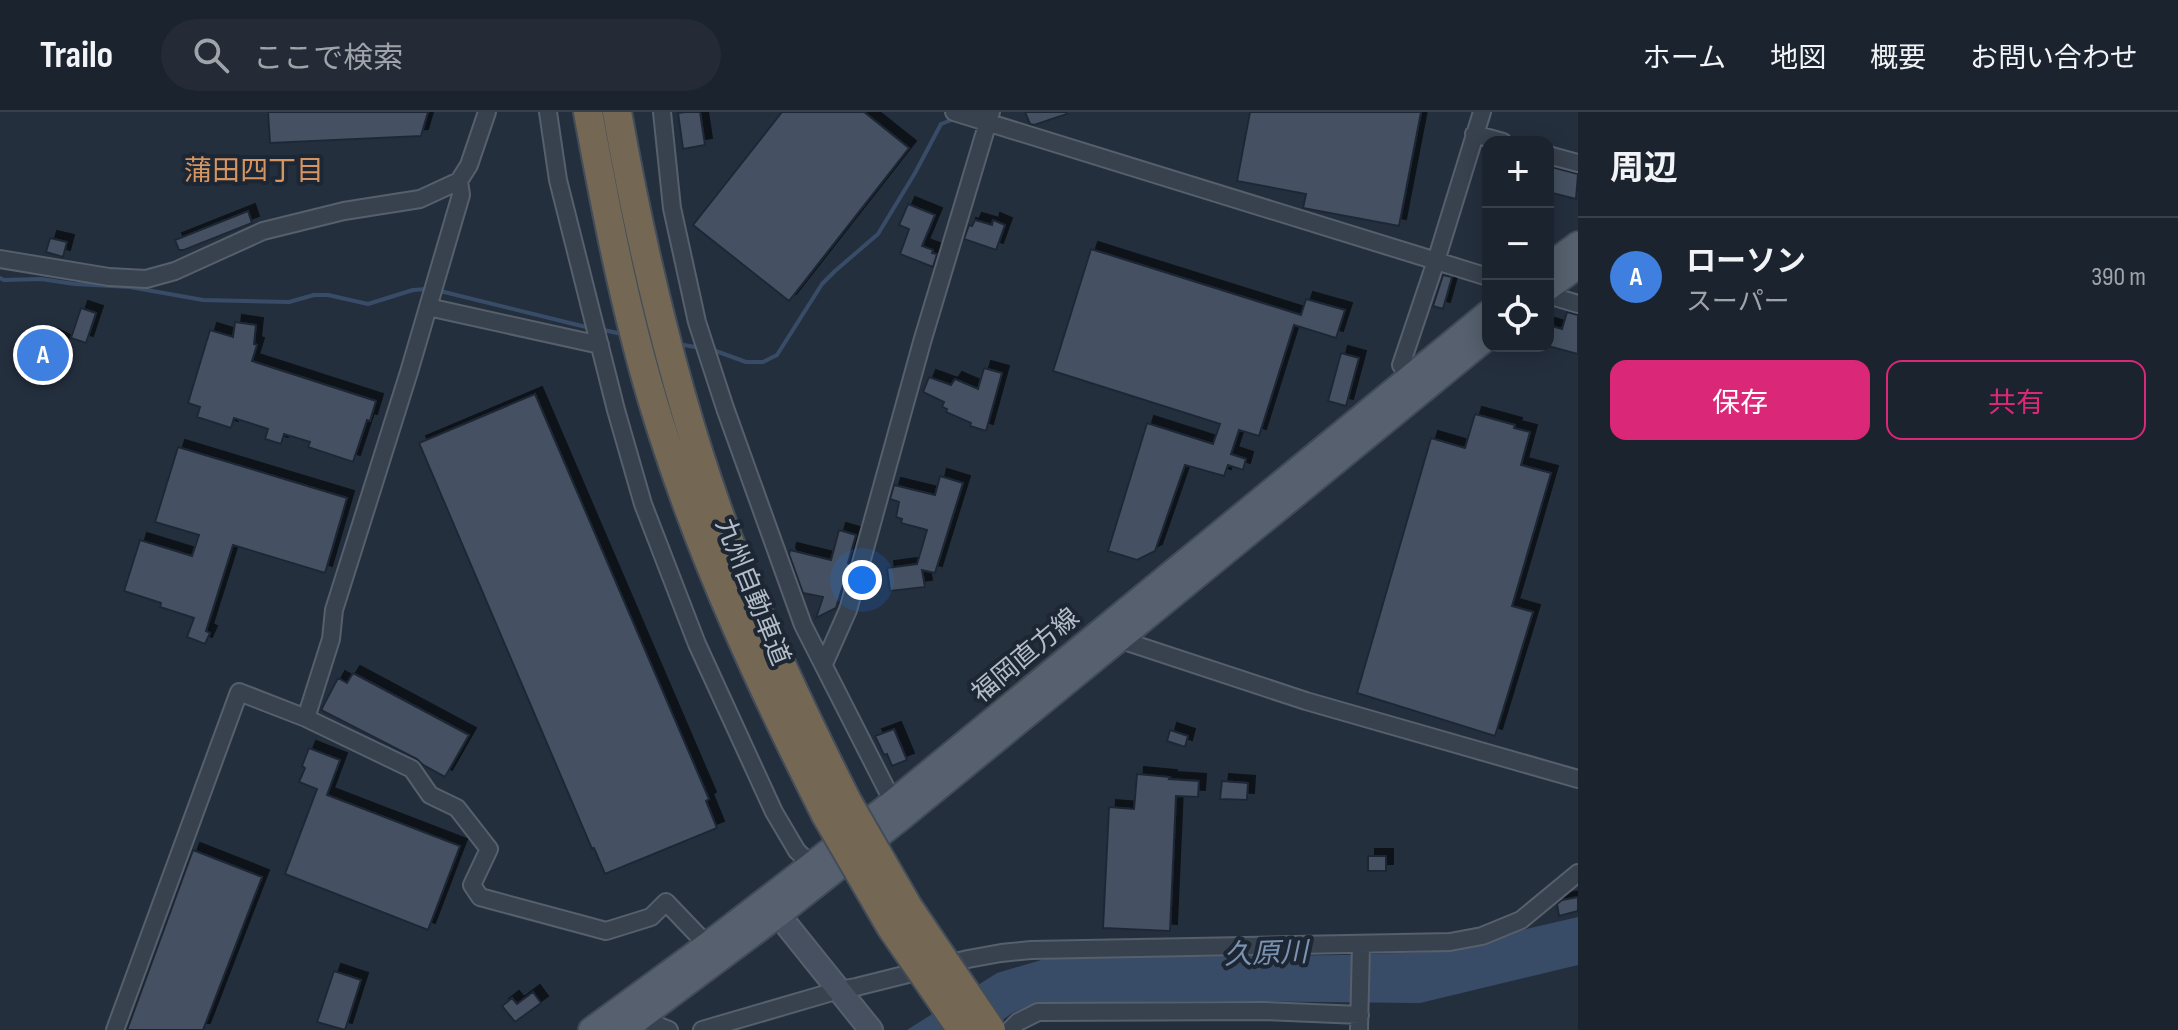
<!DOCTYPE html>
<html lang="ja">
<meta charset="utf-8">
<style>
:root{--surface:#1b232e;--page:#242b36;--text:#f1f3f6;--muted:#a0a4aa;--line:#39404a;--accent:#db2777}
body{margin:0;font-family:"Sofia Sans Condensed","Noto Sans JP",sans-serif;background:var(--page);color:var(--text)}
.controls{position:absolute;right:24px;top:24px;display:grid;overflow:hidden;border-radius:16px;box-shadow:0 4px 20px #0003}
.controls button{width:72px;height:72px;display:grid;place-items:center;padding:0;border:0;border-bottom:2px solid var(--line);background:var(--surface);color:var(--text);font:40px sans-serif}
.you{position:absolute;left:862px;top:468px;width:28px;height:28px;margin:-20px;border:6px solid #fff;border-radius:50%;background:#1a73e8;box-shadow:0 0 0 12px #1a73e833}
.badge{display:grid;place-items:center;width:52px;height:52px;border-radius:50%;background:var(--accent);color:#fff;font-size:26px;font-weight:700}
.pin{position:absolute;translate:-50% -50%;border:4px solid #fff;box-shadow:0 2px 8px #0006}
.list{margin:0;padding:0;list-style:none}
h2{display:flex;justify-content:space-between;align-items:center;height:104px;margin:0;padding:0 32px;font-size:34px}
h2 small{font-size:26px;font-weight:400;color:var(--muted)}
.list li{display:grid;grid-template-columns:52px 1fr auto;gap:24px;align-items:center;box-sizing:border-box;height:120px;padding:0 32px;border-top:2px solid var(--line)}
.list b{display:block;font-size:30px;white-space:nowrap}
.list p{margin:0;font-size:26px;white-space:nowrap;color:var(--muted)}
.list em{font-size:26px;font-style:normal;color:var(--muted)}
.actions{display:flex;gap:16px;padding:24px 32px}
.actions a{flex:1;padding:18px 0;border:2px solid var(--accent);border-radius:16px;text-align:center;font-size:28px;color:var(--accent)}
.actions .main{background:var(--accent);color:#fff}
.icon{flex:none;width:44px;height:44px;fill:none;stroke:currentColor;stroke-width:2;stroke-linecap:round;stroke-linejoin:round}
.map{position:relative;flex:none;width:1578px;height:918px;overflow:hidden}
header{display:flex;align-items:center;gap:48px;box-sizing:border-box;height:112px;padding:0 40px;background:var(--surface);border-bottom:2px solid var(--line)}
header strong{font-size:38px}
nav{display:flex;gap:44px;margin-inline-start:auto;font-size:28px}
.search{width:560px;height:72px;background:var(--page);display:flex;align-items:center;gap:20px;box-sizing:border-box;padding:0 28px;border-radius:44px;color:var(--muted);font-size:30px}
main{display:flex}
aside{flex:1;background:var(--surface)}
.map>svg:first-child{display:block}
</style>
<header>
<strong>Trailo</strong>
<div class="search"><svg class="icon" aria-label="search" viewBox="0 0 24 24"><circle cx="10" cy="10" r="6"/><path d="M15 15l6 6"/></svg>ここで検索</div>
<nav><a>ホーム</a><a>地図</a><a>概要</a><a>お問い合わせ</a></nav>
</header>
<main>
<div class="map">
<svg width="1578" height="918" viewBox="0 0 1578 918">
<defs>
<filter id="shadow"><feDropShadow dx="7" dy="-7" stdDeviation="0" flood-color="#0009"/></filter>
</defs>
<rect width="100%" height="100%" fill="#242f3e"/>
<!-- water -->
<path fill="#394c67" d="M1578,805V853L1420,891L1215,889L1036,891L1012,901L989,918H907L997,861L1048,846L1345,843L1428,840Z"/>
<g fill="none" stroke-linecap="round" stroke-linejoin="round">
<!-- stream -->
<path stroke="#394c67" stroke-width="4" d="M0,166L4,168L41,167L75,172L130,175L203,188L289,190L314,183H328L368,192L413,178L427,177
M436,178L590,216
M599,217L622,222
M678,232L701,236
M713,238L746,250H763L777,243L822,172L835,159L878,122L915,61L941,12L954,7"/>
</g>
<!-- building -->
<path fill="#455162" stroke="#1f2835" stroke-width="2" filter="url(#shadow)" d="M268,0H428L421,24L270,31Z
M685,0H700L705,33L683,37L678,1Z
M782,0H864L909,36L789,189L693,113Z
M1025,0H1066L1067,2L1034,13L1030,12Z
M1250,0H1421L1399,114L1303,96L1306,82L1237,69Z
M1548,54L1578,62L1576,87L1548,80Z
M908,92L935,103L922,134L933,138L932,141L937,142L933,155L900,142L909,117L899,113Z
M248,99L252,111L184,138H179L175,128Z
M975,108L992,113L993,108L1005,113L996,138L964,127L969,113L972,114Z
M50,126L67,130L63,145L46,140Z
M1091,137L1301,203L1306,187L1345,198L1336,226L1294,213L1259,324L1239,318L1231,342L1246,347L1243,358L1228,353L1224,364L1185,353L1155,439L1137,448L1108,439L1147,311L1213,332L1220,312L1053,259Z
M1443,163L1452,165L1443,197L1433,194Z
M81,196L96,201L86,231L71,226Z
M1567,200L1578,203V242L1548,234V213L1562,217Z
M235,210L256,213L254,232L257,233L252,249L376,289L370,309L367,308L353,350L308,335L310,330L284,322L281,332L265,327L268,317L234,306L231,316L197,305L200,295L188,291L210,218L233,225Z
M38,224L49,229L51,224L63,230L46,268L25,259L27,255L25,254Z
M1341,241L1359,246L1346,294L1328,289Z
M984,256L1002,261L986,319L970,314L971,311L946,300L947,297L942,295L944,290L923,280L929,265L951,273L955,267L978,277Z
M535,282L709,687L706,689L717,716L605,762L594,736L592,737L419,331Z
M1475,302L1515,313L1514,316L1530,320L1521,353L1551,361L1512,494L1533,500L1495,624L1357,581L1431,326L1465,336Z
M178,335L347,386L325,461L233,433L206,519L210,521L205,532L187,525L194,506L160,495L161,491L124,479L140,428L192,444L199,423L155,410Z
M940,364L963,371L935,461L922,458L925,475L890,479L887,456L917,452L927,418L901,411L902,407L896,405L899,390L890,387L894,373L935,383Z
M839,418L856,423L848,451H850L836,496L816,506L823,485L803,481L789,442L790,438L831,448Z
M353,561L469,623L445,665L423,653L417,647L321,598L338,566L347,571Z
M894,617L907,648L892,654L887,642L884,643L875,624Z
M1170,618L1188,624L1185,635L1167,629Z
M309,636L340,648L327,683L460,734L428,818L285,762L317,677L299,670L305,656L302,654Z
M1137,662L1170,665L1169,667L1199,669L1198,685L1176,684L1170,819L1103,816L1109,695L1134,697Z
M1222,669L1248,671L1247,688L1220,687Z
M193,738L262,765L203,918H127Z
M1368,744H1386V759H1368Z
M1578,785V799L1559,804L1557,792L1562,788Z
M334,859L361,868L345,918L317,910Z
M533,880L541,891L515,910L502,894L512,886L517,892Z"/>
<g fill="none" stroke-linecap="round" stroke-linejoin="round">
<!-- street casing -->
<g stroke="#565f6c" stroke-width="20">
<path id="street" d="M548,0L558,68L616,298L643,392L697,532L774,700L797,739L811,752
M662,0L672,96L697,210L725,296L803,513L893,690
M954,0L1488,165
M1474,22L1503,30
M1548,43L1578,51
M459,69L461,83L409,260L334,498L331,527L306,606L412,657L430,683L457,696L489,737L472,773L480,785L606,819L651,805L666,790L712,838
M0,147L109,165L146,167L175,159L263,119L344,99L420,87L459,69L469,53L487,0
M1548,183L1578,192
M428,195L600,233
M1410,265L1401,253L1436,149L1482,0
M1118,527L1306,589L1578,667
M824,552L848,498L922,230L991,0
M647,902L654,912L669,918
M115,918L239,580L306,606
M702,918L839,878L856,875L968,847L1001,841L1031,838L1450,830L1482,824L1521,808L1578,761
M1010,918L1018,910L1038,900L1264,899L1360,903
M1359,918L1361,833"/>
</g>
<!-- secondary casing -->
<g stroke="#565f6c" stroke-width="26">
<path id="secondary" d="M769,791L871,918"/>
</g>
<!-- primary casing -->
<g stroke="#414a57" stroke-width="28">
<path id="primary" d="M1548,154L1578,132
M1548,176L1578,154
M591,918L707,833L893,690L1488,201
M624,918L778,803L901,706L1488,225"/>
</g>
<!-- highway casing -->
<g stroke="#434c59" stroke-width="32">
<path id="highway" d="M588,0C608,109 629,218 664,325C706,456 764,580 826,703
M617,0C642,140 674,279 723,413C758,508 802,600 848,691"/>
</g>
<!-- street -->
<use href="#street" stroke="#38414e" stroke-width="16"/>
<!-- secondary -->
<use href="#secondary" stroke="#465061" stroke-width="22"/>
<!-- primary -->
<use href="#primary" stroke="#56606e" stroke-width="24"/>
<!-- highway -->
<use href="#highway" stroke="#746855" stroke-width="28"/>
<!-- highway-bridge casing -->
<g stroke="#434c59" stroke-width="32" stroke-linecap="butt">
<path id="highway-bridge" d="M848,691L908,795L991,918
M826,703L891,815L962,918"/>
</g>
<!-- highway-bridge -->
<use href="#highway-bridge" stroke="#746855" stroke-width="28"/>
</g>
<g text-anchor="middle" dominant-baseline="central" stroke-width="8" stroke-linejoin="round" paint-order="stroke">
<!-- street labels -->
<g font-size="26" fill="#b4bcc9" stroke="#1d2633">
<text transform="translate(752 480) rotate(68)">九州自動車道</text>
<text transform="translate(1026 544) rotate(-40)">福岡直方線</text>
</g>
<!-- neighbourhood labels -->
<g font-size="28" fill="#d59563" stroke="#1d2633">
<text x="254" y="59">蒲田四丁目</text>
</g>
<!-- water labels -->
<g font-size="28" font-style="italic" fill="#7c92b1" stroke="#1d2633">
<text transform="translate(1266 842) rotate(-2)">久原川</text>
</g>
</g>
</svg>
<div class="controls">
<button>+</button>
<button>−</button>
<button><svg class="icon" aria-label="locate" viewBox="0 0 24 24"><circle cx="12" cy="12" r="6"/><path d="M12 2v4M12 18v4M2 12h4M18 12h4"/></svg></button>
</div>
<div class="you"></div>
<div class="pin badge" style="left:43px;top:243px;background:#3f7fe0">A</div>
</div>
<aside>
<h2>周辺<small></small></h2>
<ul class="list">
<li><span class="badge" style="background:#3f7fe0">A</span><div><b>ローソン</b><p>スーパー</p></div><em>390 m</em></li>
</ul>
<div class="actions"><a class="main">保存</a><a>共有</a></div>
</aside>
</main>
